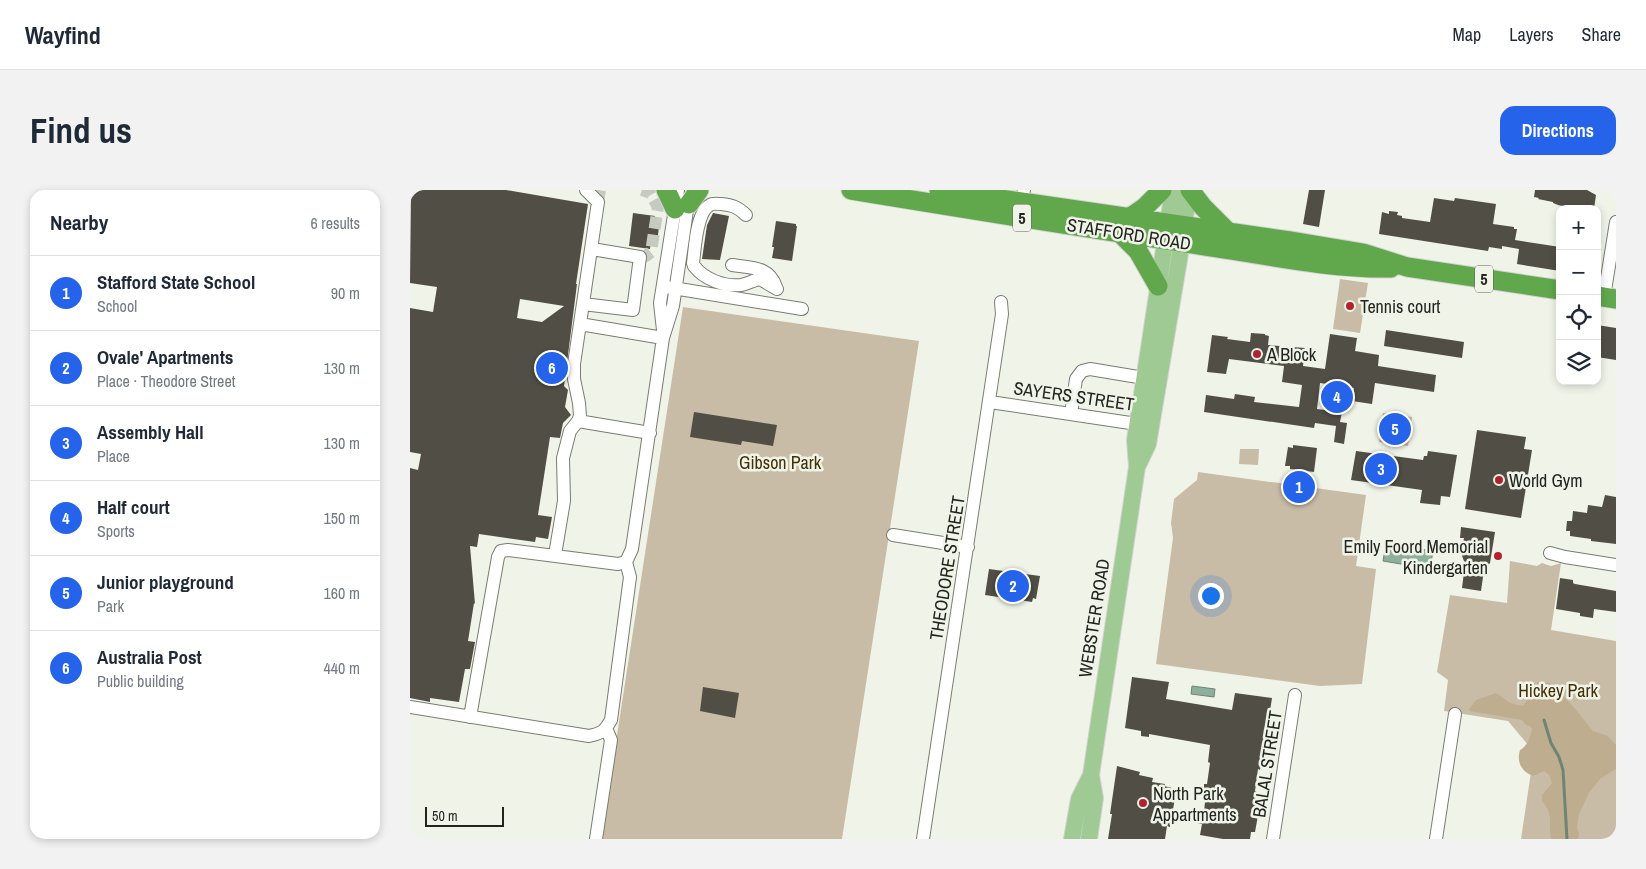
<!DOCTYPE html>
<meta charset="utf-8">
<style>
:root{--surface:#fff;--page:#f2f2f3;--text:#1f2937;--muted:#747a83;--line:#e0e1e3;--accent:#2563eb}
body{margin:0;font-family:"Archivo Narrow",sans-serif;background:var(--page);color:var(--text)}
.controls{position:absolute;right:15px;top:15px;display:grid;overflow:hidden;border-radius:10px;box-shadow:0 2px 8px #0003}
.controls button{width:45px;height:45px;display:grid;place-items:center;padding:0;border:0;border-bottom:1px solid var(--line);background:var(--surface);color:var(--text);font:25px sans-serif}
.scale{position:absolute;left:15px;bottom:12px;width:79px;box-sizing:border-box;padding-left:5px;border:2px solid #22241f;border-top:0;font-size:14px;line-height:18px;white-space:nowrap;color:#22241f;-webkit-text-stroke:4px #f0f4e8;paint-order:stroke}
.you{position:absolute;left:800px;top:405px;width:18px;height:18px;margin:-12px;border:4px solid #fff;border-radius:50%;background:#1a73e8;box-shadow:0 0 0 8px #1a73e833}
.badge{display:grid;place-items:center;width:32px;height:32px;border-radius:50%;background:var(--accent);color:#fff;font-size:16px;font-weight:700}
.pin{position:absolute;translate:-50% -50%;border:2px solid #fff;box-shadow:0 1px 5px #0006}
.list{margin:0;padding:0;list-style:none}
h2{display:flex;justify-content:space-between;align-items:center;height:65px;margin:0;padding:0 20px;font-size:21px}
h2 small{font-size:16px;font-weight:400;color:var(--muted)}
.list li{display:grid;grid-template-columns:32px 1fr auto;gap:15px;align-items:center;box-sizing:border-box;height:75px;padding:0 20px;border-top:1px solid var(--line)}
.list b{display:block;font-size:19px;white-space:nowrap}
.list p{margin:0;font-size:16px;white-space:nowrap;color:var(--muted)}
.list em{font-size:16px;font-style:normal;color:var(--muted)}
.icon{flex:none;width:28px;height:28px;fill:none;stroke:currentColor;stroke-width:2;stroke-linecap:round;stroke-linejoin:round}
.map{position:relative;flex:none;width:1206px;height:649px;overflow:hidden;border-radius:15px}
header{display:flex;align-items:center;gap:30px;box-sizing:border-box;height:70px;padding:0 25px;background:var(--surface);border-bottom:1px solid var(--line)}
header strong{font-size:24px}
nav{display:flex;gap:28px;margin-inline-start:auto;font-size:18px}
.intro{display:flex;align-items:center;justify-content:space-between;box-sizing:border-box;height:120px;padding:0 30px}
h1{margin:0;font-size:35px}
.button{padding:12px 22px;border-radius:15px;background:var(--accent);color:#fff;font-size:18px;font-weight:700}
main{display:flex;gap:30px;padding:0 30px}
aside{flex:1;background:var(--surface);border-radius:15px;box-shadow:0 2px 8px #0003}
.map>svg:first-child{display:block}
</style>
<header>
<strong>Wayfind</strong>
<nav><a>Map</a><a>Layers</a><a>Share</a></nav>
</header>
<div class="intro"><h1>Find us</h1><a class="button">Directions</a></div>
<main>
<aside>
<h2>Nearby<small>6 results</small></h2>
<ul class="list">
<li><span class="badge">1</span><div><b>Stafford State School</b><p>School</p></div><em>90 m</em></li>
<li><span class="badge">2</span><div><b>Ovale' Apartments</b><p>Place · Theodore Street</p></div><em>130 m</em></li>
<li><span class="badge">3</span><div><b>Assembly Hall</b><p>Place</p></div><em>130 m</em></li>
<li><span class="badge">4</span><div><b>Half court</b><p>Sports</p></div><em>150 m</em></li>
<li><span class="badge">5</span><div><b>Junior playground</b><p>Park</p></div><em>160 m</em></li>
<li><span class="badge">6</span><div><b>Australia Post</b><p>Public building</p></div><em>440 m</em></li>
</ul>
</aside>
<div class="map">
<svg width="1206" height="649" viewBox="0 0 1206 649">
<rect width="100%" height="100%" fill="#f0f4e8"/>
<!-- green -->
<path fill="#c9bca6" d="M930,89L958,93L950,143L923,139Z
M273,117L509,151L432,649H191Z
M915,194L942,198L939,220L912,216Z
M973,223L1002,227L998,256L969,252Z
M830,259H849L848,275L829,274Z
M788,282L956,305L946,376L966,379L952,494L910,496L746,474L763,348L761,333L764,309L787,290Z
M1100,371L1127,376L1132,373L1141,376L1151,373L1141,440L1206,451V649H1111L1124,562L1098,531L1034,521L1038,490L1027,482L1040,405L1097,413Z"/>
<!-- forest -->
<path fill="#bfad8f" d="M1128,492L1139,493L1144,495L1167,521L1183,541L1198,546L1206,555V579L1190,589L1179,603L1169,624L1167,638L1169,643L1168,649H1141C1138,634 1144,624 1132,611V605L1142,593L1139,585L1134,581L1123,586C1112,582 1106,572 1110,560C1118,555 1120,548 1122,539L1120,536L1116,535L1112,530L1060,521L1059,519L1066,510L1086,503L1100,513L1113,516L1119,507L1120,500Z"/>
<!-- water -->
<path fill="#8eaf9b" stroke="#6e8576" d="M976,354L1023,361L1020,379L973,371Z
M782,496L805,499L804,507L781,504Z"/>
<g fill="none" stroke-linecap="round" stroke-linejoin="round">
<!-- stream -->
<path stroke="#6e8576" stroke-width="3" d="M1134,530L1141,553L1149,567L1153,580L1157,649"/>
</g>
<!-- building -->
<path fill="#514f45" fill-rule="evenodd" d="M1,0H96L178,14L166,94H167L154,196L158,200L155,217L161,225L153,233L150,248L140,247L128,325L142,327L138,349L126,347L125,352L69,344L67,357L60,356L65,414L64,413L58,451L65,452L60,479H55L49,512L20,508V512L0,508V278L8,280L11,264L0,262V118L23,122L27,97L0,93ZM110,109L154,116L132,132L107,128Z
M899,0H915L909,37L893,34Z
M1125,0H1177L1186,5L1184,19H1166L1148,15L1143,13V12L1128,9L1129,8L1124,7Z
M1024,8L1044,11L1045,8L1086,14L1083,34L1104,37V39H1107L1105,50L1150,57V81L1107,74L1109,59L1092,56V59L1079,57L1078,61L969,44L972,22L979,24V21L988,22L987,25L992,26V28L1020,32Z
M223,23L245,26L244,29L250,30L247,52L241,51L240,59L219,56Z
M303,23L319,26L310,70L292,69L297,35Z
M366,31L386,34V36H387L382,71L362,68L364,57H362Z
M1187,135L1206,138V170L1187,167Z
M976,140L1054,152L1052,168L974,156Z
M841,143L855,144V145L859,146L858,155L895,158L893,176L915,179L920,144L947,148L945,161L969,165L968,176L1026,185L1024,202L965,193L962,214L942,211L944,198L910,193L907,219L932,222L930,232L937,233L934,254L924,252L926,236L905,233L904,238L794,222L796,205L824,209L825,204L845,207L844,212L889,217L892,195L872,192L874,176L819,169L816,184L797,182L802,145L818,147L817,149L840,152Z
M284,222L367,235L363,256L332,251L331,255L280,247Z
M1067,240L1116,247L1114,259L1122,260L1111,328L1055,319Z
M883,255L907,258L904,282L880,279V276H875L878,257L883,258Z
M946,261L1013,270L1014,266H1017L1018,261L1047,265L1040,307L1031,306L1030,315L1010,313L1012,300L941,290Z
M1195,305L1206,307V354L1181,351V349L1160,346V341H1156L1157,331H1162L1163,321L1177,323L1178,315L1192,317Z
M1051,337L1085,342L1080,373L1074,380L1071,401L1052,398L1055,374L1051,363L1054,348H1050Z
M579,379L630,386L626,409L623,408L622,412L575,405Z
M1150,388L1163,390V393L1165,394L1206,401V422L1184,419L1183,428L1170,426V423L1146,419Z
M722,487L759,492L756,509L822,520L825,503L862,508L854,560L850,580L848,579L845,601L847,602L845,619L849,620L845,642H841L840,649H813L790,645L792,634L787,633L789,621L794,622L796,602H794V594H797L800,573L798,572L800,555L739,544V547L731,546V541L715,538Z
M293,497L329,503L325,528L290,521Z
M707,576L730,582L729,585L743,588L742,592L755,594L754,596L762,598V602H766L760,637L757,636L755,649H698L702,624H700Z"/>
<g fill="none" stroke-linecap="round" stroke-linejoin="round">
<!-- minor-tunnel -->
<path stroke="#c7cac0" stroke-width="12" stroke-dasharray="12 6" stroke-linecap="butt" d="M188,12L190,0
M230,67L236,66L241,62L248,17L240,3L232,0"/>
<!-- minor casing -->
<g stroke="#797c72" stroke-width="14">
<path id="minor" d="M611,13L614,0
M336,25C328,17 322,15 311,14C308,14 303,13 300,15C286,22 285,59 283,73L284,76C294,89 314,97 331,95C337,94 344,90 350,89L367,99
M322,75C341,78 359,76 366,97
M257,97L392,119
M1194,107L1206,32
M173,114L223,120L230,67L182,59
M170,134L253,148
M253,140L250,113L268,0
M580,212L727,234L736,232
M661,224L666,189L672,181L680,179L734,188
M168,231L240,243
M483,345L558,357
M1140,363L1155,367L1206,375
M145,365L154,311L153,268L160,241L168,231L170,226L169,213L164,189V174L188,12L176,0
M0,517L179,546C192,543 194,542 201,530L220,387L216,372L222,359L253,148L263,116L279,7
M60,527L88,367L91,361L98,360L208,374L216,372
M186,649L201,550L196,538
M513,649L592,124L591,112
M863,649L885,505
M1026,649L1045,524"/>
</g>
<!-- major casing -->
<g stroke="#d3d3d2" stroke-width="18">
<path id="major" d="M728,275L738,254L769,70L779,0
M662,649L669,609L681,585L727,277L725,250L763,0
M679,649L685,608L681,585"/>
</g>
<!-- highway casing -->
<g stroke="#d3d3d2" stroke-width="21">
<path id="highway" d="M256,0L265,19
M441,0C557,19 673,38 789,55C852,64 917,79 981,78
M529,0L880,51L953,63L997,77L1150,100
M780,0L793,17L818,42
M279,14L289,0
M719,28L735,17L752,0
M710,43L728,61L748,96
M1187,106L1206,109"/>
</g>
<!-- minor -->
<use href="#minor" stroke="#fff" stroke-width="12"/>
<!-- major -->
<use href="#major" stroke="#a0ca94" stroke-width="16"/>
<!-- highway -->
<use href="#highway" stroke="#61a74c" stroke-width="19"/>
</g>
<!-- markers -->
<g fill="#b3212e" stroke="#f0f4e8" stroke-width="2">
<circle cx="940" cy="116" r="5"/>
<circle cx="847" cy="164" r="5"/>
<circle cx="1089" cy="290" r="5"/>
<circle cx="1088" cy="366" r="5"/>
<circle cx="733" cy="613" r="5"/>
</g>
<g text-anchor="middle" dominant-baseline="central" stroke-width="5" stroke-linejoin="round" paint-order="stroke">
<!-- shield labels -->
<g fill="#f0f4e8" stroke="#60625b" stroke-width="1">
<rect x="603" y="14.5" width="18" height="27" rx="4"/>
<rect x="1065" y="75.5" width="18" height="27" rx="4"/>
</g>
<g font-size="16" font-weight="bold" fill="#22241f">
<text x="612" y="28">5</text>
<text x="1074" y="89">5</text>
</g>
<!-- street labels -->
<g font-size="18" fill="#22241f" stroke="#f0f4e8">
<text transform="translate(719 44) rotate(9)">STAFFORD ROAD</text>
<text transform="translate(664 206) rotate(8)">SAYERS STREET</text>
<text transform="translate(537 378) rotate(-81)">THEODORE STREET</text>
<text transform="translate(684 428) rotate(-81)">WEBSTER ROAD</text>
<text transform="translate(857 574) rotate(-81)">BALAL STREET</text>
</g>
<!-- poi labels -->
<g font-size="18" fill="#22241f" stroke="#f0f4e8" text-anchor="start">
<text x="950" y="116">Tennis court</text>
<text x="857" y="164">A Block</text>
<text x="1099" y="290">World Gym</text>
<text x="1078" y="356" text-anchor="end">Emily Foord Memorial<tspan x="1078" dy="21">Kindergarten</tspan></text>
<text x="743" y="603">North Park<tspan x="743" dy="21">Appartments</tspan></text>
</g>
<!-- park labels -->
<g font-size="18" fill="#432f06" stroke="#f0f4e8">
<text x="370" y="272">Gibson Park</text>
<text x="1148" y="500">Hickey Park</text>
</g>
</g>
</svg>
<div class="controls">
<button>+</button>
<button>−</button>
<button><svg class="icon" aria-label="locate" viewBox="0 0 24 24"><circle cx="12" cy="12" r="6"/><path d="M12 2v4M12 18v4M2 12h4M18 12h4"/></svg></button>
<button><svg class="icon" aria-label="layers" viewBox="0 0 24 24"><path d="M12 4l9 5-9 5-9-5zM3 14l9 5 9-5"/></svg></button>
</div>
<div class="scale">50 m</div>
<div class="you"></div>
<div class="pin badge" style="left:889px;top:297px">1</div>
<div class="pin badge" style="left:603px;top:396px">2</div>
<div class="pin badge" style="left:971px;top:279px">3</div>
<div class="pin badge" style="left:927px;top:207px">4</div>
<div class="pin badge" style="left:985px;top:239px">5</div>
<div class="pin badge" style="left:142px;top:178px">6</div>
</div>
</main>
